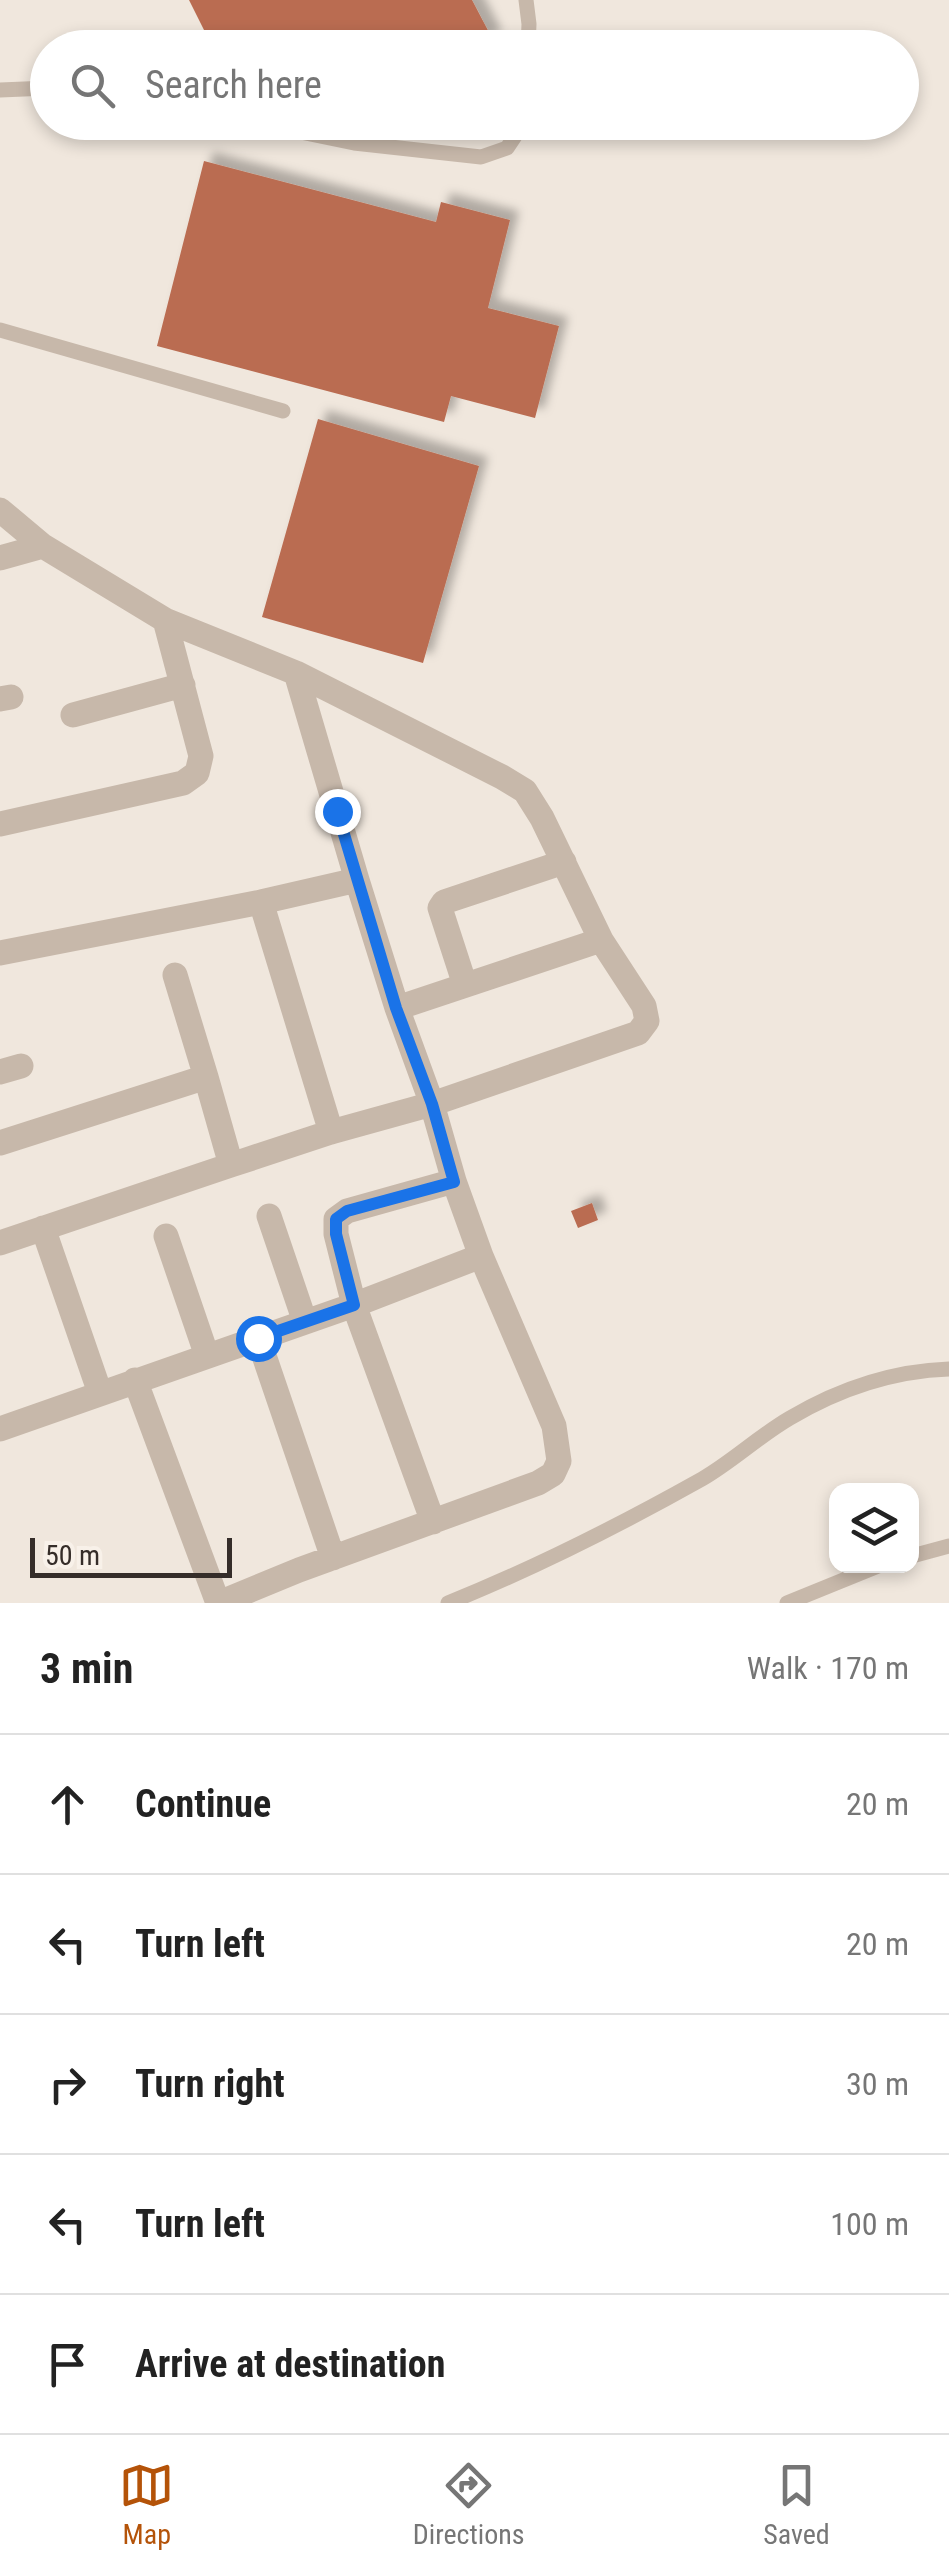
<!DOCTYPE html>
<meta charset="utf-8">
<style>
:root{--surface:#fff;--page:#f6f6f6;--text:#222;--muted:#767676;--line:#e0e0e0;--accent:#b45309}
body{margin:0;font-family:"Roboto Condensed",sans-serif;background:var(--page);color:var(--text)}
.controls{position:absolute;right:30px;bottom:30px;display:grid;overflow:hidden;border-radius:20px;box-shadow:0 5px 15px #0003}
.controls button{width:90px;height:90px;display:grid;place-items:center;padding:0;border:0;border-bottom:2px solid var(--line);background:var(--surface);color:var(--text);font:50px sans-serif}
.scale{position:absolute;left:30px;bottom:25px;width:202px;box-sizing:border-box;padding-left:10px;border:5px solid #352d29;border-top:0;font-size:28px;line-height:35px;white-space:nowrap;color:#352d29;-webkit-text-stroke:8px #f8f1e9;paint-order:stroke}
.stop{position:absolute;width:30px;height:30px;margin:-22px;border:8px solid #1a73e8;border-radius:50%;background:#fff}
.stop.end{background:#1a73e8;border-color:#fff;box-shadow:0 2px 10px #0008}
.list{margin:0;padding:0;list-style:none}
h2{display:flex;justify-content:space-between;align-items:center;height:130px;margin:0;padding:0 40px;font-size:42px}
h2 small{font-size:32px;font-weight:400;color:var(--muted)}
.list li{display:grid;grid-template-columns:65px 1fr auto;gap:30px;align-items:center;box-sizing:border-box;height:140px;padding:0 40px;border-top:2px solid var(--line)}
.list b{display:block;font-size:38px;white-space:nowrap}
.list em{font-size:32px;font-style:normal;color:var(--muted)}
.icon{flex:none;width:55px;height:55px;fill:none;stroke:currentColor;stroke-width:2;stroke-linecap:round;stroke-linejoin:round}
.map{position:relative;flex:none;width:949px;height:1603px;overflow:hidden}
.search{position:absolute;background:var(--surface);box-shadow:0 5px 15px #0003;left:30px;right:30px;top:30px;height:110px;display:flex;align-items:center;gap:25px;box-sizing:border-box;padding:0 35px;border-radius:55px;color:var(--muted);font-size:38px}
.sheet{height:830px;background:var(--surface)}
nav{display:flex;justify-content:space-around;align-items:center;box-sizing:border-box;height:140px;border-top:2px solid var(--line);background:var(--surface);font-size:28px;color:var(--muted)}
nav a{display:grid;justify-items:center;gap:5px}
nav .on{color:var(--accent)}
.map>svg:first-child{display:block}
</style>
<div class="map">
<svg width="949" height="1603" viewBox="0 0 949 1603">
<defs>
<filter id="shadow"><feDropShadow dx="9" dy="-9" stdDeviation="5" flood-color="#0004"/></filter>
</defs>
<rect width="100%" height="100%" fill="#f0e7dd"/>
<!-- building -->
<path fill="#ba6c51" filter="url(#shadow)" d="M189,0H472L493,40L476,48H213Z
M204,161L436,222L441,202L510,220L488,308L559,326L535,418L451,396L444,422L157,346Z
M318,419L479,466L423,663L262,617Z
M592,1203L598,1220L578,1228L571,1211Z"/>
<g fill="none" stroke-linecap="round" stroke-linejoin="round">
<!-- lane -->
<path stroke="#c7b8aa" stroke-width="15" d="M526,0L529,24L528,48
M0,90L48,88
M252,122L354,143L481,157L507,148L521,127L522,122
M0,330L283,411
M912,1556L949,1546
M448,1603C535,1568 620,1525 702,1479C733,1461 759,1436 790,1418C839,1389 892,1371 949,1369
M787,1603L878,1566"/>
<!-- street -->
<path stroke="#c7b8aa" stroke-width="25" d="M0,510L43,546L165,620L296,673L502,777L525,791L542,818L601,940L644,1006L647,1021L638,1033L432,1104L331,1132L231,1165L0,1243
M0,558L43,546
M0,699L11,697
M73,715L183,685
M0,824L183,783L197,773L201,756L165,620
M261,902L331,1132
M0,953L261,902L357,880
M175,975L206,1077
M465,985L440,908L444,902L564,862
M397,1008L601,940
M0,1072L21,1066
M0,1143L206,1077L231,1165
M269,1216L305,1322
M43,1228L100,1393
M166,1236L207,1356
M258,1338L333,1558
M135,1380L218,1603
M0,1429L354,1305L481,1256
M433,1522L354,1305L336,1234V1219L347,1211L454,1181
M219,1603L299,1570L538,1483L553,1474L559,1461L554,1426L481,1256L454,1181L432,1104L397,1008L357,880L296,673"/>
</g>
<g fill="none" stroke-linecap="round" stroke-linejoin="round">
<!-- route -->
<path stroke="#1a73e8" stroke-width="12" d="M258,1338L354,1305L336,1234V1219L347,1211L454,1182L432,1104L396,1008L337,811"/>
</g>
</svg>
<div class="controls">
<button><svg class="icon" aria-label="layers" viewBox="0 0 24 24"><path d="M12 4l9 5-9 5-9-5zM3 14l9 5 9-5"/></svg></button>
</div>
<div class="scale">50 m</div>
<div class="stop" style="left:258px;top:1338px"></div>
<div class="stop end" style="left:337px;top:811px"></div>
<div class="search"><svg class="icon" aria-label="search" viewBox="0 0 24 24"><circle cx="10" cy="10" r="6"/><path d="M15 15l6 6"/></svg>Search here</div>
</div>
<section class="sheet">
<h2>3 min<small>Walk · 170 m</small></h2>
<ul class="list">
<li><svg class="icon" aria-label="ahead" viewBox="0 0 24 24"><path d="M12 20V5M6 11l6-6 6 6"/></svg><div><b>Continue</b></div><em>20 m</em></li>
<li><svg class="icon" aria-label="left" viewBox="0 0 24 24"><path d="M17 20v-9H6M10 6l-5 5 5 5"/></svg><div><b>Turn left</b></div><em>20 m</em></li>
<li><svg class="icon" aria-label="right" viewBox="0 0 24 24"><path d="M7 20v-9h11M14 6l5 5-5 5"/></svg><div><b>Turn right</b></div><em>30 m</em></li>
<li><svg class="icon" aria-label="left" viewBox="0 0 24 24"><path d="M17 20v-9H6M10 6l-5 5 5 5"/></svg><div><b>Turn left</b></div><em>100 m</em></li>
<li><svg class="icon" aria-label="arrive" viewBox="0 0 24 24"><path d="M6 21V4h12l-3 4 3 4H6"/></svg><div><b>Arrive at destination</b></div></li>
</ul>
</section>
<nav>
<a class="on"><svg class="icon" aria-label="map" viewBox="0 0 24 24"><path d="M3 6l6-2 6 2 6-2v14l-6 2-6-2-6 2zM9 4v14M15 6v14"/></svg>Map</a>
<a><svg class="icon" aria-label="directions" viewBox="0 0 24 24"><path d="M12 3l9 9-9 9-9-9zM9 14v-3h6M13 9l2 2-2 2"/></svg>Directions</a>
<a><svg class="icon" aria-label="saved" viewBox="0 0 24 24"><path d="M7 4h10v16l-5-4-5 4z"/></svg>Saved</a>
</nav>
